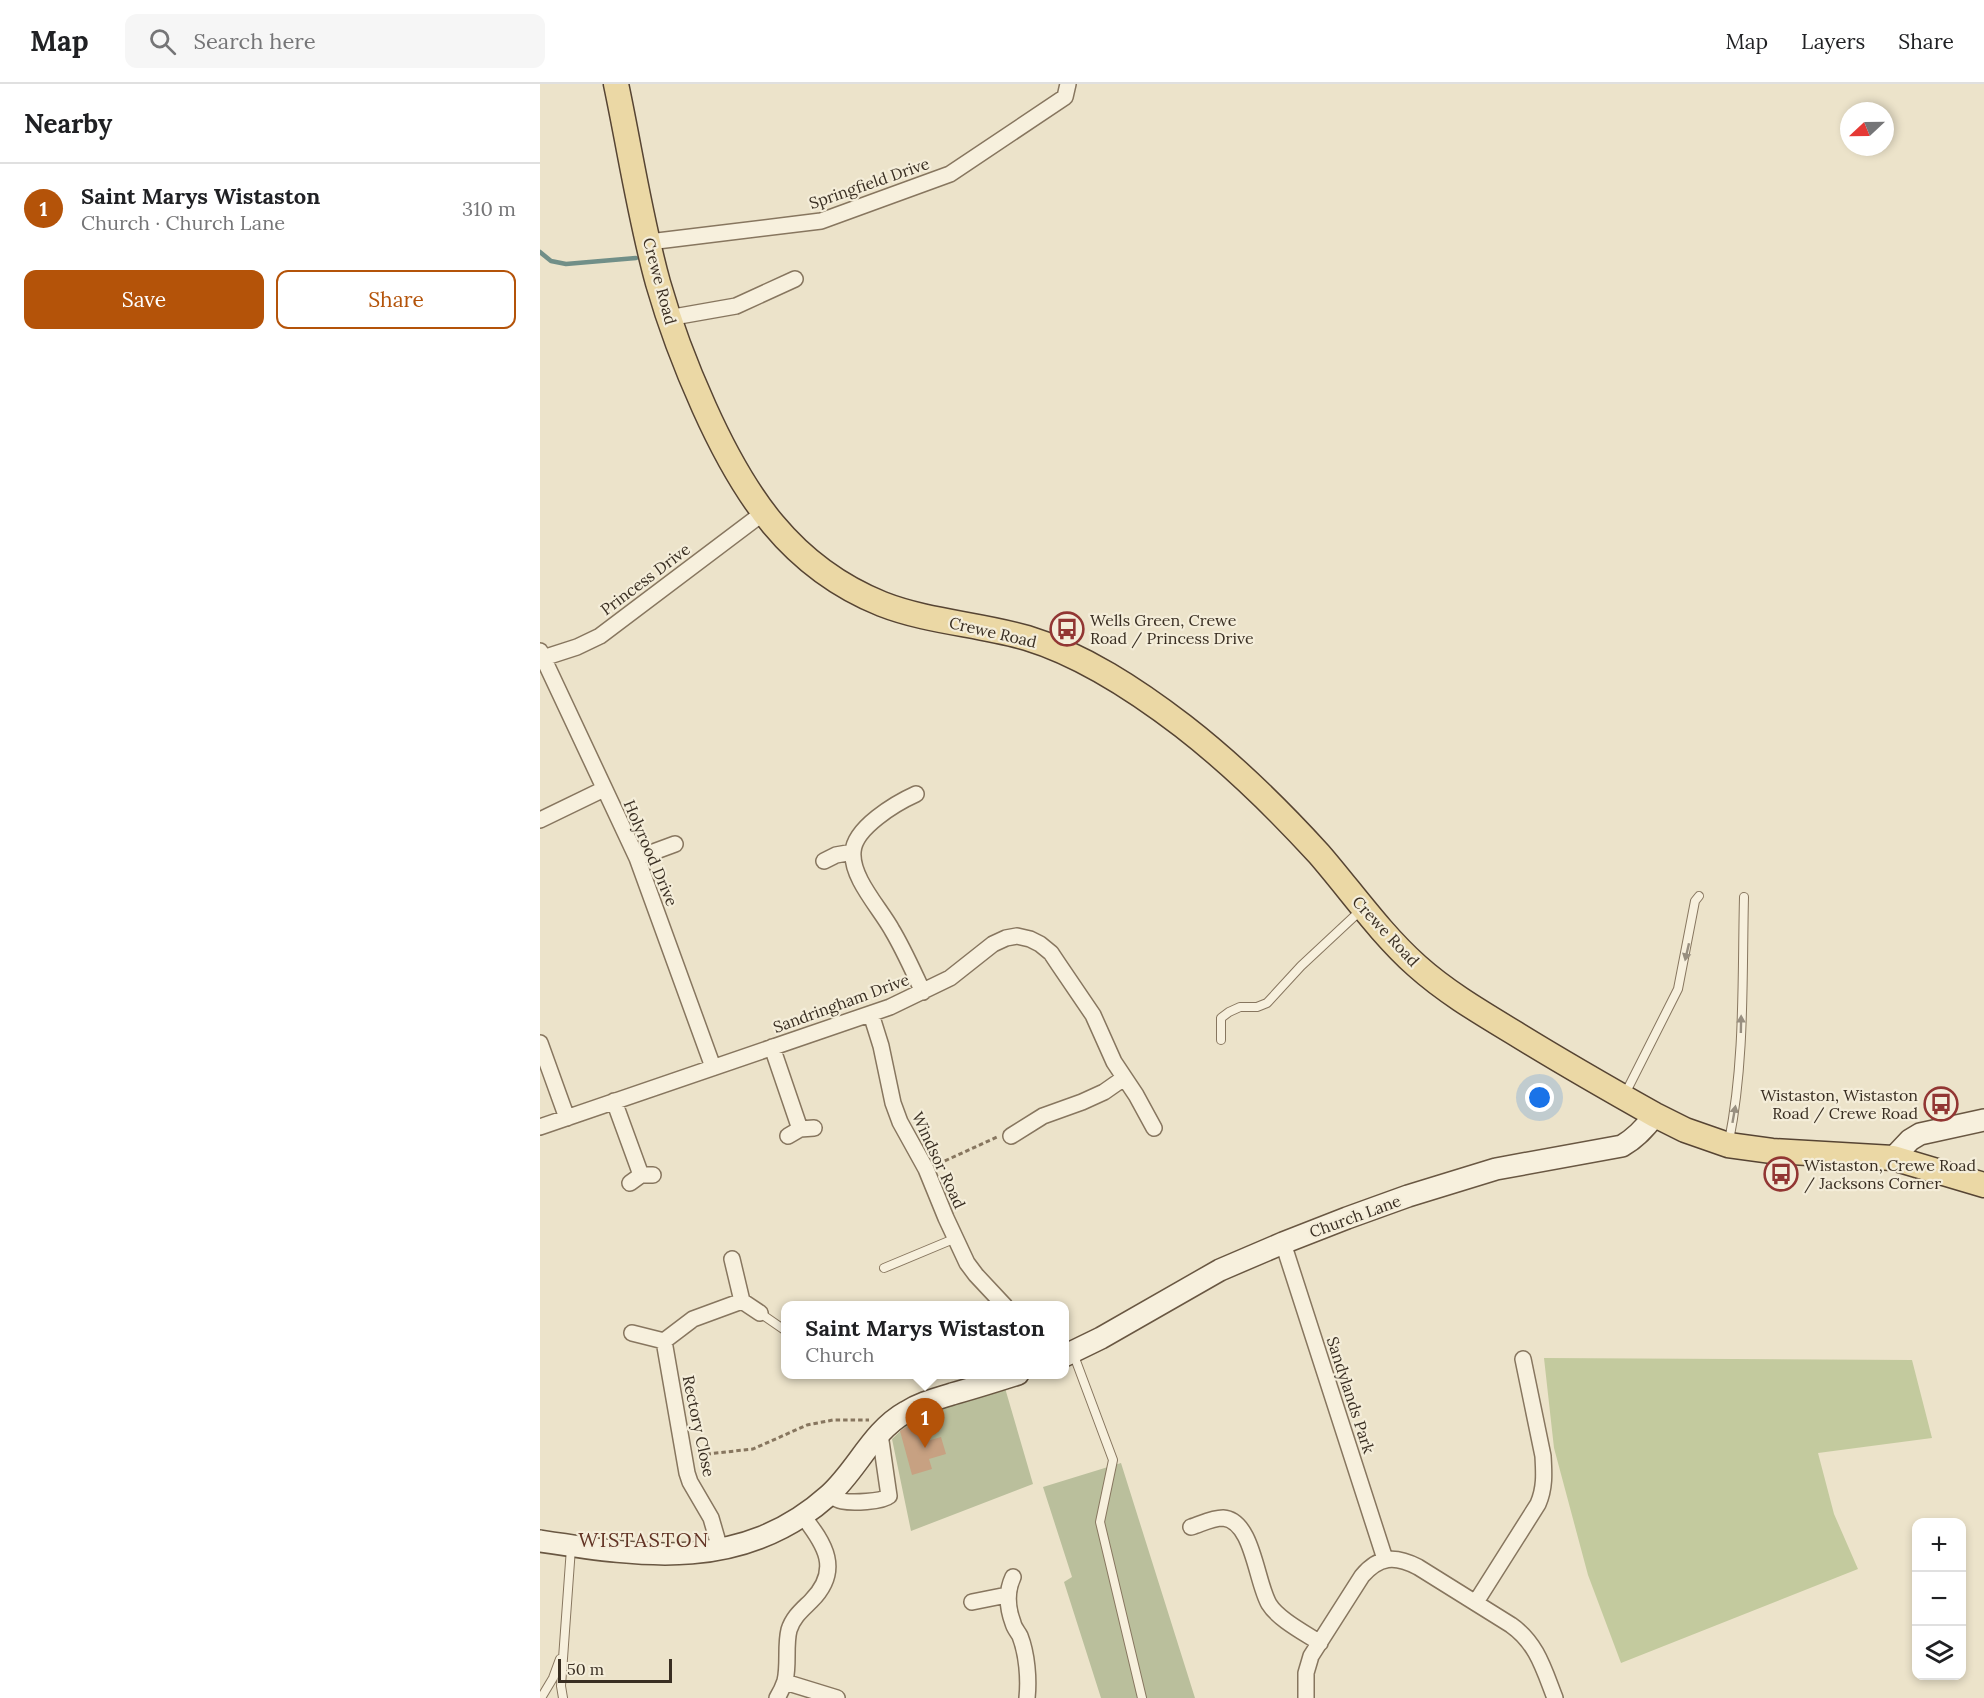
<!DOCTYPE html>
<meta charset="utf-8">
<style>
:root{--surface:#fff;--page:#f6f6f6;--text:#202124;--muted:#757577;--line:#e0e0e0;--accent:#b45309}
body{margin:0;font-family:Lora,serif;background:var(--page);color:var(--text)}
.controls{position:absolute;right:18px;bottom:18px;display:grid;overflow:hidden;border-radius:12px;box-shadow:0 3px 9px #0003}
.controls button{width:54px;height:54px;display:grid;place-items:center;padding:0;border:0;border-bottom:2px solid var(--line);background:var(--surface);color:var(--text);font:30px sans-serif}
.compass{position:absolute;left:1300px;top:18px;width:54px;height:54px;border-radius:50%;background:var(--surface);box-shadow:0 3px 9px #0003;rotate:248deg}
.scale{position:absolute;left:18px;bottom:15px;width:114px;box-sizing:border-box;padding-left:6px;border:3px solid #392e22;border-top:0;font-size:16px;line-height:21px;white-space:nowrap;color:#392e22;-webkit-text-stroke:4px #f4edd9;paint-order:stroke}
.you{position:absolute;left:1000px;top:1014px;width:21px;height:21px;margin:-15px;border:4px solid #fff;border-radius:50%;background:#1a73e8;box-shadow:0 0 0 9px #1a73e833}
.badge{display:grid;place-items:center;width:39px;height:39px;border-radius:50%;background:var(--accent);color:#fff;font-size:20px;font-weight:700}
.pin{position:absolute;translate:-50% -50px;filter:drop-shadow(0 2px 3px #0008)}
.pin::after{content:'';position:absolute;top:32px;width:21px;height:18px;background:inherit;clip-path:polygon(0 0,100% 0,50% 100%)}
.popup{position:absolute;left:241px;top:1217px;width:288px;height:78px;box-sizing:border-box;display:grid;place-content:center;border-radius:12px;background:var(--surface);filter:drop-shadow(0 2px 4px #0005);font-size:20px;white-space:nowrap;color:var(--muted)}
.popup b{font-size:22px;color:var(--text)}
.popup::after{content:'';position:absolute;left:50%;top:100%;margin-left:-12px;border:12px solid transparent;border-top-color:var(--surface)}
.list{margin:0;padding:0;list-style:none}
h2{display:flex;justify-content:space-between;align-items:center;height:78px;margin:0;padding:0 24px;font-size:26px}
h2 small{font-size:20px;font-weight:400;color:var(--muted)}
.list li{display:grid;grid-template-columns:39px 1fr auto;gap:18px;align-items:center;box-sizing:border-box;height:90px;padding:0 24px;border-top:2px solid var(--line)}
.list b{display:block;font-size:22px;white-space:nowrap}
.list p{margin:0;font-size:20px;white-space:nowrap;color:var(--muted)}
.list em{font-size:20px;font-style:normal;color:var(--muted)}
.actions{display:flex;gap:12px;padding:18px 24px}
.actions a{flex:1;padding:14px 0;border:2px solid var(--accent);border-radius:12px;text-align:center;font-size:21px;color:var(--accent)}
.actions .main{background:var(--accent);color:#fff}
.icon{flex:none;width:33px;height:33px;fill:none;stroke:currentColor;stroke-width:2;stroke-linecap:round;stroke-linejoin:round}
.map{position:relative;flex:none;width:1444px;height:1614px;overflow:hidden}
header{display:flex;align-items:center;gap:36px;box-sizing:border-box;height:84px;padding:0 30px;background:var(--surface);border-bottom:2px solid var(--line)}
header strong{font-size:28px}
nav{display:flex;gap:33px;margin-inline-start:auto;font-size:21px}
.search{width:420px;height:54px;background:var(--page);display:flex;align-items:center;gap:15px;box-sizing:border-box;padding:0 21px;border-radius:12px;color:var(--muted);font-size:22px}
main{display:flex}
aside{flex:1;background:var(--surface)}
.map>svg:first-child{display:block}
</style>
<header>
<strong>Map</strong>
<div class="search"><svg class="icon" aria-label="search" viewBox="0 0 24 24"><circle cx="10" cy="10" r="6"/><path d="M15 15l6 6"/></svg>Search here</div>
<nav><a>Map</a><a>Layers</a><a>Share</a></nav>
</header>
<main>
<aside>
<h2>Nearby<small></small></h2>
<ul class="list">
<li><span class="badge">1</span><div><b>Saint Marys Wistaston</b><p>Church · Church Lane</p></div><em>310 m</em></li>
</ul>
<div class="actions"><a class="main">Save</a><a>Share</a></div>
</aside>
<div class="map">
<svg width="1444" height="1614" viewBox="0 0 1444 1614">
<rect width="100%" height="100%" fill="#ece3ca"/>
<!-- green -->
<path fill="#c3ca9e" d="M1004,1274L1372,1276L1392,1354L1278,1369L1294,1430L1318,1485L1081,1579L1048,1491L1014,1364Z"/>
<!-- cemetery -->
<path fill="#babf9c" d="M465,1304L493,1400L371,1447L352,1355L383,1326Z
M581,1379L655,1614H561L524,1498L532,1493L503,1403Z"/>
<g fill="none" stroke-linecap="round" stroke-linejoin="round">
<!-- stream -->
<path stroke="#718f88" stroke-width="4.5" d="M0,168L11,177L26,180L96,174"/>
</g>
<!-- building -->
<path fill="#c7a182" d="M382,1337L387,1357L401,1353L406,1370L389,1375L392,1385L372,1391L360,1347L371,1340Z"/>
<g fill="none" stroke-linecap="round" stroke-linejoin="round">
<!-- lane casing -->
<g stroke="#87765f" stroke-width="10">
<path id="lane" d="M681,956V934L689,928L700,923H717L727,919L761,882L820,827
M1085,1010L1138,905L1155,817L1159,812
M1189,1057C1205,977 1202,895 1204,813
M344,1184L416,1154
M220,1229L246,1247
M533,1269L573,1376L560,1438L602,1614
M1,1614L13,1594L20,1575
M23,1614L21,1602L31,1464"/>
</g>
<!-- street casing -->
<g stroke="#87765f" stroke-width="18">
<path id="street" d="M109,158L281,137L410,90L525,13L528,0
M128,234L196,222L255,195
M0,567L97,774L173,983
M0,575L37,563L60,552L223,429
M376,710C356,719 314,744 313,768C311,794 340,824 352,846C364,866 373,887 383,908
M0,736L64,705
M97,774L135,760
M284,777L296,771L313,768
M331,930L341,962L353,1019L360,1038L386,1085L406,1134L427,1179L436,1191L465,1222
M0,959L27,1034
M232,963L260,1045
M74,1017L101,1091
M0,1043L350,923L410,894L453,860L466,854L477,852L490,855L500,860L511,869L519,881L553,931L574,978L596,1011L614,1044
M248,1052L260,1045L274,1044
M471,1052L503,1032L542,1018L564,1008L584,994
M90,1099L101,1091H113
M743,1159L845,1475
M202,1217L220,1229
M92,1249L124,1257
M289,1410C293,1413 297,1416 302,1417C312,1419 342,1418 349,1412L340,1350
M651,1443C661,1440 672,1434 683,1434C713,1436 716,1498 729,1520C738,1535 765,1549 780,1559
M180,1465L171,1434L150,1398L147,1389L124,1257L153,1235L202,1217L192,1175
M473,1493C466,1508 467,1523 473,1539C474,1544 478,1548 480,1552C487,1570 489,1595 487,1614
M432,1518L467,1511
M936,1518L998,1420C1005,1404 1004,1389 1003,1372L983,1275
M245,1598L297,1614
M237,1614C240,1609 243,1603 245,1597C249,1580 245,1562 249,1546C253,1533 262,1526 271,1517C302,1486 285,1460 262,1431
M766,1614V1589L771,1572L822,1492C839,1472 855,1471 878,1483L971,1541C997,1559 1004,1586 1015,1614"/>
</g>
<!-- secondary casing -->
<g stroke="#695742" stroke-width="24">
<path id="secondary" d="M1353,1074L1370,1056L1380,1050L1444,1036
M524,1272L561,1254L680,1186L743,1159L807,1134L868,1112L956,1085L1082,1062C1096,1054 1105,1044 1115,1031
M0,1457C105,1473 203,1488 289,1411C317,1386 332,1347 366,1328C380,1319 396,1315 412,1310C434,1304 456,1297 478,1290"/>
</g>
<!-- primary casing -->
<g stroke="#564433" stroke-width="27">
<path id="primary" d="M76,0C90,66 100,134 118,199C130,241 146,283 164,323C203,410 250,483 342,520C388,538 439,540 487,554C543,571 596,606 643,642C692,680 737,724 779,770C811,807 840,849 877,882C906,908 940,928 973,948C1020,977 1067,1004 1115,1031L1145,1046L1188,1061L1232,1067L1353,1074L1444,1101"/>
</g>
<!-- path -->
<path stroke="#87765f" stroke-width="3" stroke-dasharray="4.5 3" stroke-linecap="butt" d="M398,1080L457,1053
M159,1371L213,1365L267,1341L293,1336H329"/>
<!-- lane -->
<use href="#lane" stroke="#f7f0dd" stroke-width="8"/>
<!-- street -->
<use href="#street" stroke="#f7f0dd" stroke-width="15"/>
<!-- secondary -->
<use href="#secondary" stroke="#f7f0dd" stroke-width="21"/>
<!-- primary -->
<use href="#primary" stroke="#ebd8a5" stroke-width="24"/>
</g>
<!-- one-way arrows -->
<defs><path id="oneway-solid" d="M-6-.8H1V-3.2L6.5 0L1 3.2V.8H-6Z" transform="scale(1.5)"/></defs>
<g fill="#988f80">
<use href="#oneway-solid" transform="translate(1147 868) rotate(103)"/>
<use href="#oneway-solid" transform="translate(1201 940) rotate(-89)"/>
<use href="#oneway-solid" transform="translate(1194 1030) rotate(-80)"/>
</g>
<!-- icons -->
<defs>
<g id="bus-ring" transform="scale(1.725)"><circle r="9.5" fill="#f4edd9" stroke="#923633" stroke-width="1.5"/><path d="M-5-6H5V4H4V6H2V4H-2V6H-4V4H-5ZM-3.5-4V0h7V-4ZM-3.5 1.2v1.5H-2V1.2ZM2 1.2v1.5H3.5V1.2Z" fill="#923633"/></g>
</defs>
<g fill-rule="evenodd">
<use href="#bus-ring" x="527" y="545"/>
<use href="#bus-ring" x="1401" y="1020"/>
<use href="#bus-ring" x="1241" y="1090"/>
</g>
<g text-anchor="middle" dominant-baseline="central" stroke-width="4.5" stroke-linejoin="round" paint-order="stroke">
<!-- street labels -->
<g font-size="16" fill="#392e22" stroke="#f4edd9">
<text transform="translate(329 99) rotate(-19)">Springfield Drive</text>
<text transform="translate(120 197) rotate(75)">Crewe Road</text>
<text transform="translate(105 495) rotate(-37)">Princess Drive</text>
<text transform="translate(453 548) rotate(13)">Crewe Road</text>
<text transform="translate(111 769) rotate(67)">Holyrood Drive</text>
<text transform="translate(846 847) rotate(47)">Crewe Road</text>
<text transform="translate(301 919) rotate(-20)">Sandringham Drive</text>
<text transform="translate(399 1076) rotate(65)">Windsor Road</text>
<text transform="translate(815 1132) rotate(-20)">Church Lane</text>
<text transform="translate(811 1311) rotate(72)">Sandylands Park</text>
<text transform="translate(159 1342) rotate(78)">Rectory Close</text>
</g>
<!-- poi labels -->
<g font-size="16" fill="#392e22" stroke="#f4edd9" text-anchor="start">
<text x="550" y="536">Wells Green, Crewe<tspan x="550" dy="18">Road / Princess Drive</tspan></text>
<text x="1378" y="1011" text-anchor="end">Wistaston, Wistaston<tspan x="1378" dy="18">Road / Crewe Road</tspan></text>
<text x="1264" y="1081">Wistaston, Crewe Road<tspan x="1264" dy="18">/ Jacksons Corner</tspan></text>
</g>
<!-- quarter labels -->
<g font-size="20" letter-spacing="1.5" fill="#623324" stroke="#f4edd9">
<text x="104" y="1455">WISTASTON</text>
</g>
</g>
</svg>
<div class="controls">
<button>+</button>
<button>−</button>
<button><svg class="icon" aria-label="layers" viewBox="0 0 24 24"><path d="M12 4l9 5-9 5-9-5zM3 14l9 5 9-5"/></svg></button>
</div>
<svg class="compass" viewBox="-18 -18 36 36"><path d="M0-13l5 13h-10z" fill="#e53935"/><path d="M0 13l5-13h-10z" fill="#757577"/></svg>
<div class="scale">50 m</div>
<div class="you"></div>
<div class="pin badge" style="left:385px;top:1364px">1</div>
<div class="popup"><b>Saint Marys Wistaston</b>Church</div>
</div>
</main>
